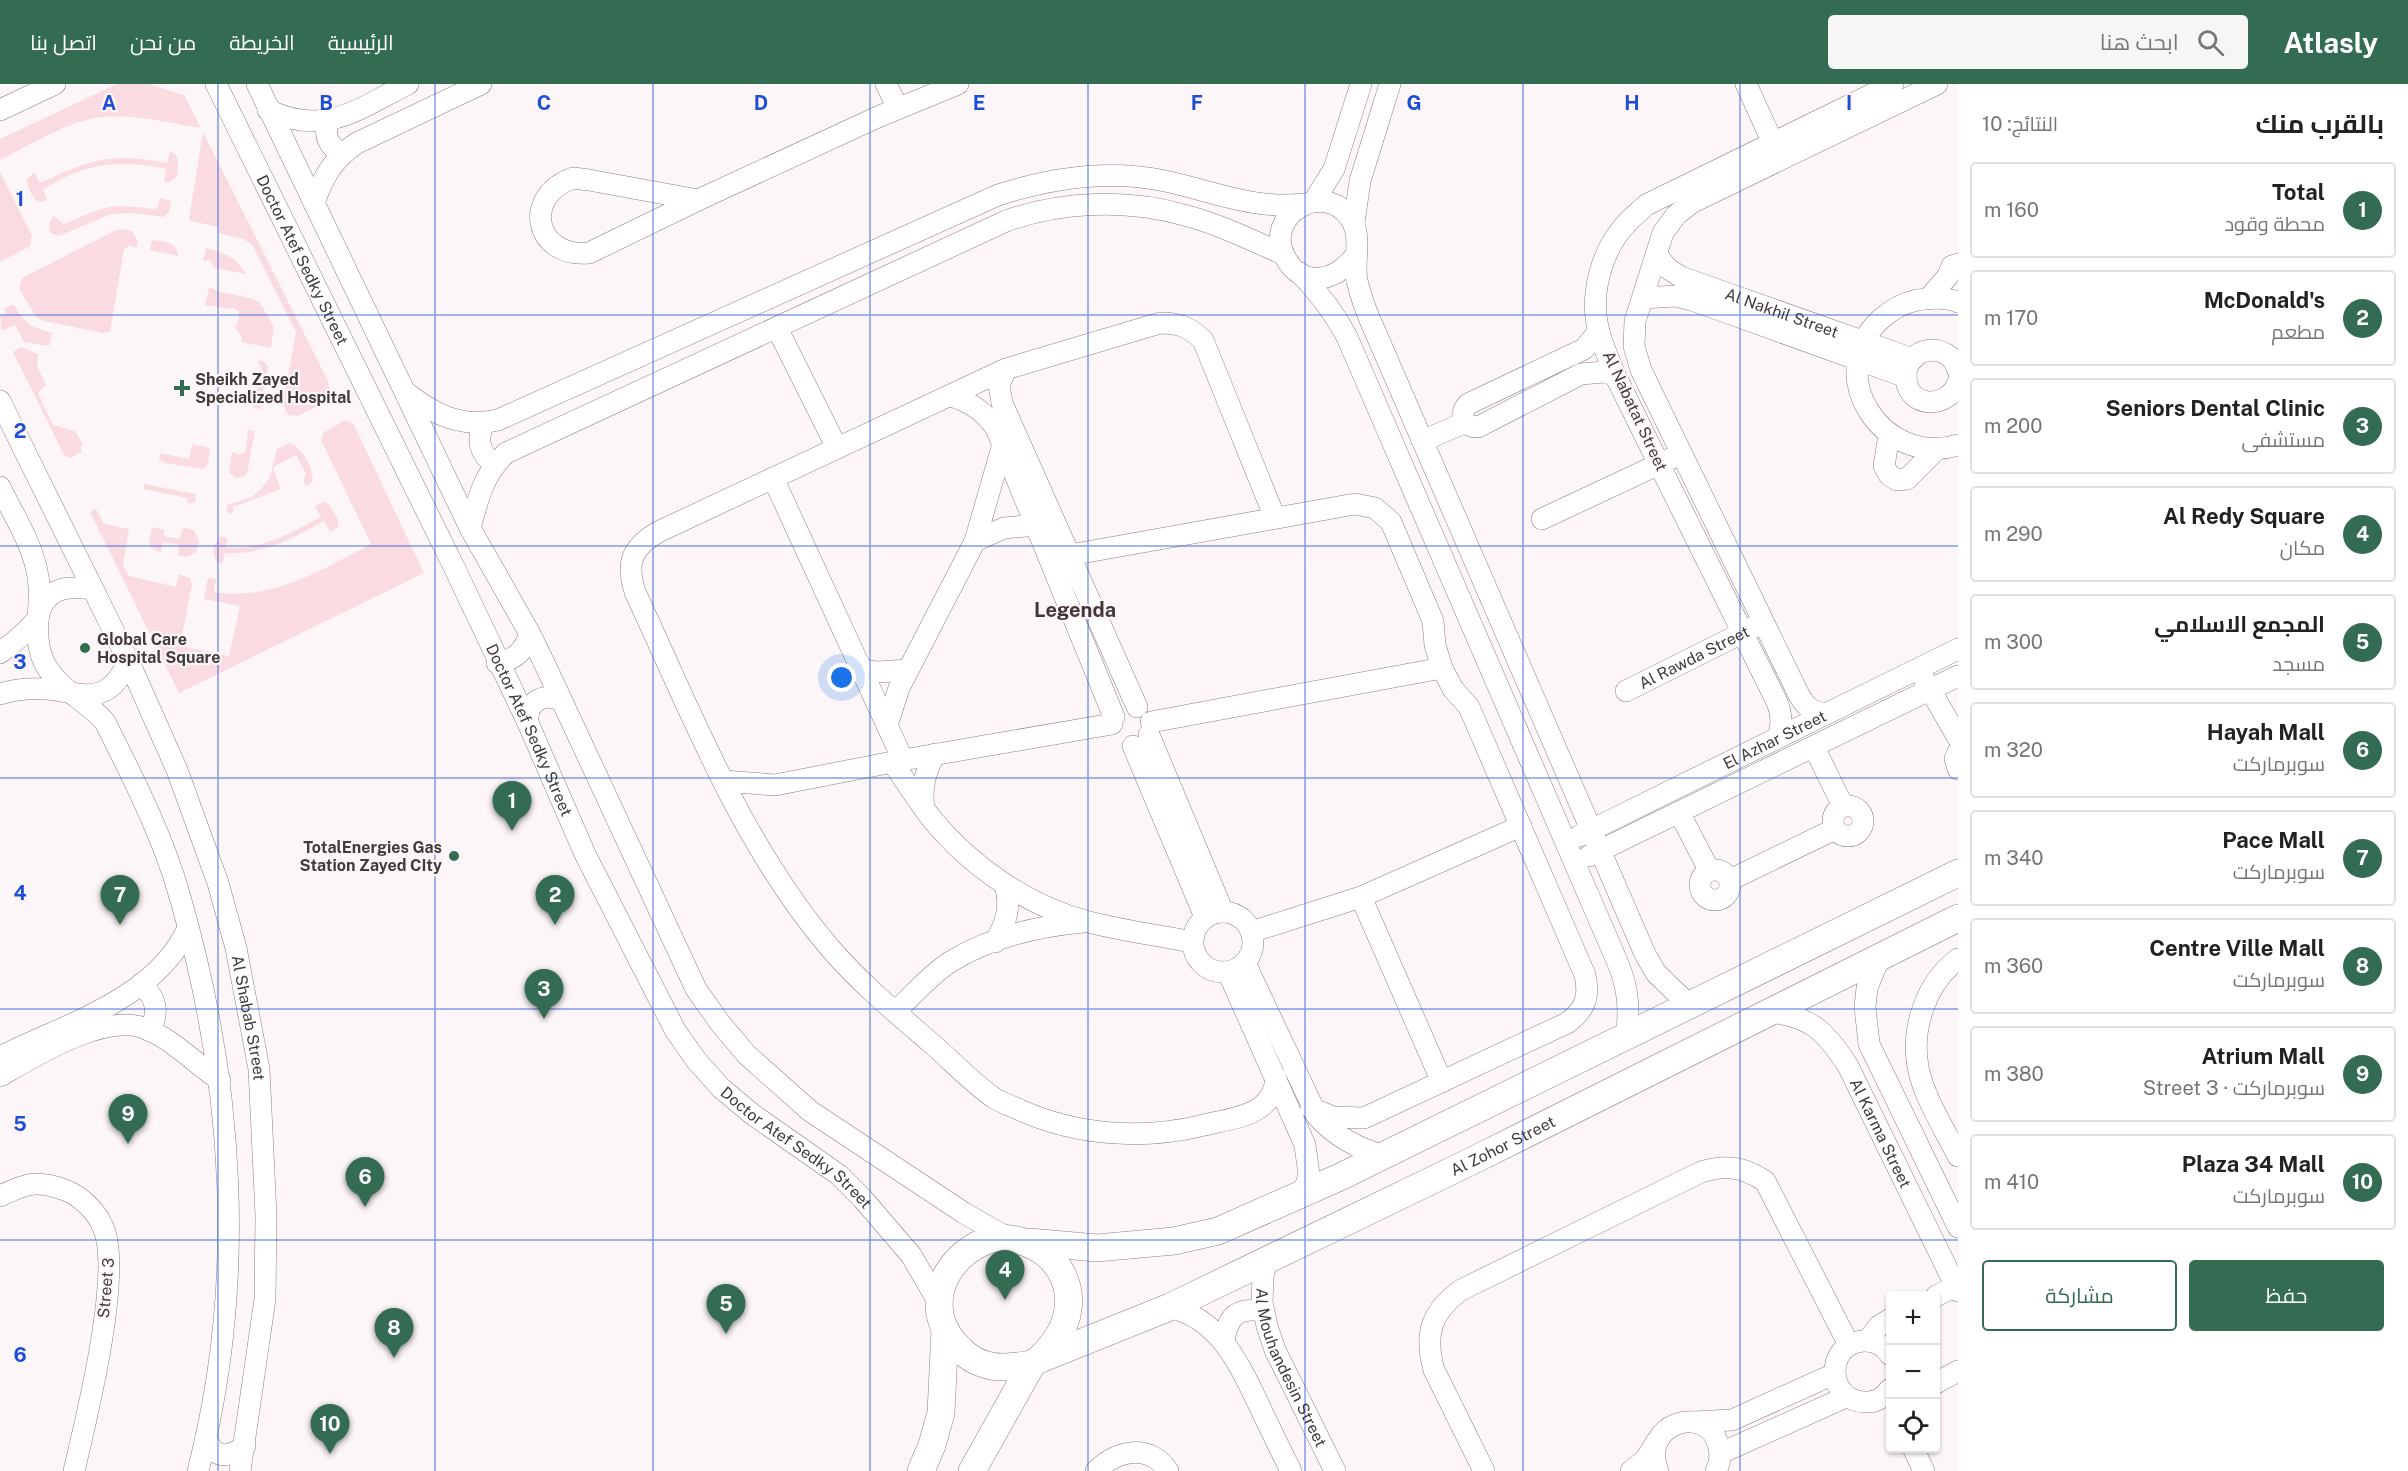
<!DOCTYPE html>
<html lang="ar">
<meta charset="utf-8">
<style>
:root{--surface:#fff;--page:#f6f6f6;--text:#222;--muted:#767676;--line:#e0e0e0;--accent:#336c53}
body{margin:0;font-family:"Public Sans",Cairo,sans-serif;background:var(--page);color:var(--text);direction:rtl}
.controls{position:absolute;right:18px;bottom:18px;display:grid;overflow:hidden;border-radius:6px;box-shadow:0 2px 4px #0004}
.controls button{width:54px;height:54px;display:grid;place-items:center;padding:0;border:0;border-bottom:2px solid var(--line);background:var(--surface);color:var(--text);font:30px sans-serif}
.you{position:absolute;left:842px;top:594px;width:21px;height:21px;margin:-15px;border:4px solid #fff;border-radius:50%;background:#1a73e8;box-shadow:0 0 0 9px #1a73e833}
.badge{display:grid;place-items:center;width:39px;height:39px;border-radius:50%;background:var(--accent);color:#fff;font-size:20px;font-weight:700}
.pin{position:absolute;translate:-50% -50px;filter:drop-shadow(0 2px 3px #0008)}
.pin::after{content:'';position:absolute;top:32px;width:21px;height:18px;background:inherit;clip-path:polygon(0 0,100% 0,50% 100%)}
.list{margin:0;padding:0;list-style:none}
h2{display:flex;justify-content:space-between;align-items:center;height:78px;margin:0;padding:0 24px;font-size:26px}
h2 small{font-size:20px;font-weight:400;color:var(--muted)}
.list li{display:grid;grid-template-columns:39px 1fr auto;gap:18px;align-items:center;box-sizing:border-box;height:96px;margin:0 12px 12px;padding:0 12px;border:2px solid var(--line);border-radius:6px}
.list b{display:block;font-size:22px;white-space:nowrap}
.list p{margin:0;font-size:20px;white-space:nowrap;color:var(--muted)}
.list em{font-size:20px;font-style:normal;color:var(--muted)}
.actions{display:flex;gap:12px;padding:18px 24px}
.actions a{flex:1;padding:14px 0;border:2px solid var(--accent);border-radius:6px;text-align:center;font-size:21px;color:var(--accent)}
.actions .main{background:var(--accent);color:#fff}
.icon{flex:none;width:33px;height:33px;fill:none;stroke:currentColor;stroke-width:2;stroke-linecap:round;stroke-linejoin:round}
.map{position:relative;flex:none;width:1958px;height:1387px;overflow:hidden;direction:ltr}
header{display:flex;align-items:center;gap:36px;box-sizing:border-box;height:84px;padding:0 30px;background:var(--accent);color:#fff}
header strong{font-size:28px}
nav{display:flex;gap:33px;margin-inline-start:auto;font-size:21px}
.search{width:420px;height:54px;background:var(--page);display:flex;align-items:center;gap:15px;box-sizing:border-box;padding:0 21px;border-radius:6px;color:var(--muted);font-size:22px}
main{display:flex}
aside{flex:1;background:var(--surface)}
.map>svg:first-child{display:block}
</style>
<header>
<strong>Atlasly</strong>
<div class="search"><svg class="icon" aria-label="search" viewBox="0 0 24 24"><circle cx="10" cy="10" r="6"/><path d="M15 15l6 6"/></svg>ابحث هنا</div>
<nav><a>الرئيسية</a><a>الخريطة</a><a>من نحن</a><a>اتصل بنا</a></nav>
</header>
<main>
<aside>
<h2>بالقرب منك<small>النتائج: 10</small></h2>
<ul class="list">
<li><span class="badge">1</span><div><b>Total</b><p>محطة وقود</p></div><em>160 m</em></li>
<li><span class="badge">2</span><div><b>McDonald's</b><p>مطعم</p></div><em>170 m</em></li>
<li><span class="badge">3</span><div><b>Seniors Dental Clinic</b><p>مستشفى</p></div><em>200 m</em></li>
<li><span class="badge">4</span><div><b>Al Redy Square</b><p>مكان</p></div><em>290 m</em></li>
<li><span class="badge">5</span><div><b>المجمع الاسلامي</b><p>مسجد</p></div><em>300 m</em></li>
<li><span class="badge">6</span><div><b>Hayah Mall</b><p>سوبرماركت</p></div><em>320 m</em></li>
<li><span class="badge">7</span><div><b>Pace Mall</b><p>سوبرماركت</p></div><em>340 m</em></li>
<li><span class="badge">8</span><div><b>Centre Ville Mall</b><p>سوبرماركت</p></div><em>360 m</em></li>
<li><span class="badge">9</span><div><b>Atrium Mall</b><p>سوبرماركت · Street 3</p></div><em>380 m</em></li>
<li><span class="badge">10</span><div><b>Plaza 34 Mall</b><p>سوبرماركت</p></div><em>410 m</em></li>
</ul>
<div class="actions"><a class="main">حفظ</a><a>مشاركة</a></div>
</aside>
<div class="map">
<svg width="1958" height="1387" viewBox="0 0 1958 1387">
<rect width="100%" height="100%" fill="#fdf6f8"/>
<!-- green -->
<path fill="#fadbe1" d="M117,0H149L184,11L201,44C167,39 129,28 94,34C61,41 30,61 0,76V55Z
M203,48L328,297L329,304L325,309L328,317L298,332L288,331L283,320L296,248L253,162L244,155L218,149L219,143L191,137L189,135Z
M170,67C181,72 178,81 177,92L170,98H164L166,85C121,75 82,79 43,106L47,115L43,118L35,116L28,103L27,96L34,88L40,99C90,76 111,68 167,79Z
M0,88L32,152L30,162L0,178Z
M160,114L171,117L169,128L163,133L132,129L111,130L59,152L50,149L49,141L53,132L64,140C107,122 108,119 155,125L158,123Z
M123,145L132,147L138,158L136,164L130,161L124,165L110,248L103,249L40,236L35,231L19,205L22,194L114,147Z
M152,156C164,158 177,157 178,172L150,166Z
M206,164C225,169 236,173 246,190L214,184L210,176L203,177Z
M209,203L221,208L254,215L260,219L274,243L271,264L242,258L241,251L235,244L239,234V227L233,224L229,225L205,221Z
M14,220C23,239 33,244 52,249L49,262L24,258L15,241L2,247L0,232L6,229L4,225Z
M21,263L38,270L37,282L46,301L38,309L53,341L75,347L83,361L80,363L82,368L70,374L64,371L13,268Z
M260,276L265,278L268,283L260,325L253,324L262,285L258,278Z
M344,337H348L354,341L424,489L179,609L90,428L96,425L104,440L129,445L123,481L129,492L176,503L179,490L190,494L192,501L180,562L229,572L240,522L204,515L208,494L216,495L214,508C273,517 321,486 371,460L321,356L323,349Z
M248,346L255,347L247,389L244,393L235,394L229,388L232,368L240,371L246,367Z
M289,359C302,363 315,385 312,398L306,402L303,396L306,390L296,371L275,382L273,385L281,405L233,423V429L230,430L227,427V421L252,413L262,404L270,393L277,365Z
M192,360L210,364L208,380L204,385L164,379L159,375L160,369L189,375Z
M144,400L195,410L196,416L194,419H187L188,414L143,405Z
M324,418L329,420L339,438L337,444L330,448L324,437C292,455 262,471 225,469L222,480L216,478L213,464L220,452L227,454L226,464C261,466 291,449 321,433L315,422Z
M152,443L164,446V452L180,455L183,443L194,446L199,457L196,468C190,473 184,474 178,471L179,461L163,458L161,468L154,466L149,459Z"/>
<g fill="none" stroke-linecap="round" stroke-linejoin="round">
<!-- minor casing -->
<g stroke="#8d7e81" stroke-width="22">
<g id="minor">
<path id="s1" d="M216,0L454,483L528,639L585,770L675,946L696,976L721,1004L752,1030L839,1091L862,1114L911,1171L939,1219"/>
<path d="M257,0L470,444L530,550L548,587L696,905L720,939L747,971L810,1027L964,1129L1008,1154"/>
<path d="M886,0L898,24"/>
<path d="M1746,0L1778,70"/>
<path d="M0,26L55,0"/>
<path d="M268,26C325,53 358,25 408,0"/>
<path d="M329,36C323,51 328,63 343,69"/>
<path d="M573,94L589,96L698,116L589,169C534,174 522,112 573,94Z"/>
<path d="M698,116L880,32L958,0"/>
<path d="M1314,117L1334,85L1361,0"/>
<path d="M314,119C323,93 333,75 357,59L481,0"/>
<path d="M1354,139L1360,97L1390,0"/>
<path id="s2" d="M1657,171L1667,184L1681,193L1913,275"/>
<path d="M1355,172C1336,197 1302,206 1285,173C1263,132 1323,95 1350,134C1363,152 1353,176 1357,197C1361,213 1367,230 1374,245L1645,870L1656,889L1690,922"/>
<path d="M1300,189C1319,209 1334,228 1347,253L1617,877C1629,905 1629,923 1627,953"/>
<path d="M1643,214L1676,212L1692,216L1906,293"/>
<path d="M1929,214L1948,192L1952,182L1958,180"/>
<path d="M1958,218C1946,213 1930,214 1917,216C1903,219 1891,226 1881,235C1821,290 1883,384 1958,361"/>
<path d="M777,244L837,364"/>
<path d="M1599,247L1584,265L1468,320C1458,331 1463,343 1478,343L1581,290L1604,288L1615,291"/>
<path d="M1006,285L999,301L1002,319L1137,623"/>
<path d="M1958,287C1950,255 1904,262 1906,294C1908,324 1947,326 1958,299"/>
<path d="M408,310C435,331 462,344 498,336L998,111C1051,94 1109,85 1165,97C1212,107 1255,126 1304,120"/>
<path d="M951,312C970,318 984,327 996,344L1114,633"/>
<path id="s3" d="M0,317L129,578L177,686L218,799L236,864L259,985L266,1131L265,1215L240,1387"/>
<path d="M485,339C475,354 480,370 494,380"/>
<path d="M1889,351L1884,382L1889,391L1897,396L1907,395L1937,365"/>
<path d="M1422,357L1464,339"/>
<path d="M773,394L903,676"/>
<path d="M0,403C13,430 31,458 37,487C45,520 28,555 48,585C62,607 88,618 105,638C133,694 163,752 180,813C234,1000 247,1197 198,1387"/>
<path d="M1275,434L1203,256C1189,243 1179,239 1160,239L1006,285L658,448C631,464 626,479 635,508C692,630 742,761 830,864C860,899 895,928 930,958C951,976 971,998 994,1014C1002,1019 1012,1022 1020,1026C1076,1051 1141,1056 1200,1042C1231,1034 1274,1033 1276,993"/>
<path d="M1542,435L1672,374"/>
<path d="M470,444C478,415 483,391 506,369L1006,137C1062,117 1127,115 1184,131C1219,140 1251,156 1283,170"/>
<path d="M975,457L1004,444L1036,441"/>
<path d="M1070,471L1355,420L1375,424L1391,438L1433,537L1435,561L1442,584L1453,605L1469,623L1585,891C1590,913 1585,926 1567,939L1364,1034L1333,1033L1311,1024"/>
<path d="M0,569C12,559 30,547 38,533C40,529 40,524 43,520C54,501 74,503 93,505"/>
<path d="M497,579C515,576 524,567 530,550"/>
<path d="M862,586L877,588L908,586"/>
<path d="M1923,593L1958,654"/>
<path id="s4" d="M1626,607L1754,543"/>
<path d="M0,610C15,605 30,604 46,605C67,606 90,618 109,604C118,598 123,587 129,578"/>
<path d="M1826,630C1812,628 1805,623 1798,609L1641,286L1634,262L1635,237L1663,149L1676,131L1693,118L1937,0"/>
<path d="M1151,638L1442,584"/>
<path d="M528,639C526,619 542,608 560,616"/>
<path d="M887,641L899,604L975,457L1003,360"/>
<path d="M1149,651L1223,828"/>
<path d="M1778,654C1782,640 1782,631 1777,618L1615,291C1610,277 1603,263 1599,248C1589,212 1601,167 1626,140C1632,133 1640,127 1646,121L1893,0"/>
<path d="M1133,662L1205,833"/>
<path d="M1814,663L1843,722"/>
<path d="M1958,668L1955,675L1958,685"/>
<path d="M892,678C905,696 917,716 931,734C970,782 1029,823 1089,838C1123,847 1158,851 1192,858"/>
<path d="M724,697L775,701L903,676L1112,640"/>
<circle cx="1848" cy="737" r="15"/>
<path d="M924,724C921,704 925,688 935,670"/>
<path d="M1679,728L1709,786"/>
<path id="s5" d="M1579,752L1958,565"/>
<path d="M1589,772L1958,592"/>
<circle cx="1715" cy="801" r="15"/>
<path d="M1730,796L1835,745"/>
<path d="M1361,813L1442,998"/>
<circle cx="1223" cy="858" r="30"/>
<path d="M1251,848L1361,813L1521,742"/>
<path d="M995,858C1007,838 1011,822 1005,800"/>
<path d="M1880,872L1867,904L1865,923L1869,960L1958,1143"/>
<path d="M1958,875C1926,899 1911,944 1918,983C1924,1014 1944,1044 1958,1072"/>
<path d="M1245,879L1317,1032C1336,1053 1357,1064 1384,1072"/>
<path d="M1228,888L1305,1061L1309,1091L1303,1110"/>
<path d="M141,900C157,914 159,928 150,947"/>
<path d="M895,928C913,911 930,891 950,878C990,853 1039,842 1084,838"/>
<path id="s6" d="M1770,928C1811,932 1826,948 1848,982L1958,1207"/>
<path d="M0,973C65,940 155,916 188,844"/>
<path d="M0,992C35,972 104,929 144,944C173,955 195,980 220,996"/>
<path d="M0,1112C27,1099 36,1096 65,1106C81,1112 97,1128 103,1143C123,1188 86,1336 74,1387"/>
<path id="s7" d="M1268,1174L1263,1192L1262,1218L1267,1242L1275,1266L1335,1387"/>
<path d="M1936,1212L1958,1201"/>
<path d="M1170,1223C1220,1236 1238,1278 1259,1321C1269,1343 1280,1365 1291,1387"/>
<path d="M1224,1257C1228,1232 1237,1223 1263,1227"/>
<path d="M1867,1257L1879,1242L1890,1235"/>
<path d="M1890,1271C1885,1262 1874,1256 1863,1257C1824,1260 1826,1320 1868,1318C1877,1318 1885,1312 1890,1305"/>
<path d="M1936,1299L1958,1287"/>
<path d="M1694,1338L1732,1336L1834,1290"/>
<path d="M206,1354C215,1376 228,1374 245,1362"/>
<path d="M1913,1364L1924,1387"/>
<path d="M1721,1369L1846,1313"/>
<path d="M1096,1387C1117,1366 1150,1359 1168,1387"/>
<path d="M1484,1387L1434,1286C1424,1250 1431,1228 1461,1206L1701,1088C1726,1080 1743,1083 1765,1097L1849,1261"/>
<path d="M1631,1387L1646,1375L1657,1357"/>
<path d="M1658,1387C1639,1339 1707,1319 1718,1360C1721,1370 1721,1378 1716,1387"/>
</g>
</g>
<!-- major casing -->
<g stroke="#8d7e81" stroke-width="28">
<g id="major">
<path d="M995,1154C1055,1152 1091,1210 1053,1260C1048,1266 1041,1275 1034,1279C1026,1282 1015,1282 1007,1283C990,1284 973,1278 961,1266C918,1227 943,1168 995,1154Z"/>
<path d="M1029,1158L1097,1164L1174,1157L1218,1147L1340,1093L1958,789"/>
<path id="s8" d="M1038,1276L1170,1223L1476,1075L1958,834"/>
<path d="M921,1387L932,1361L941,1329L945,1246"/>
<path d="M972,1387L1032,1280"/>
</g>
</g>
<!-- minor -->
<use href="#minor" stroke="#fff" stroke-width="21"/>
<!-- major -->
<use href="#major" stroke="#fff" stroke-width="27"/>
</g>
<!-- grid -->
<path fill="none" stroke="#1d4ed8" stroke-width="1.5" stroke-opacity="0.55" d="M218,0V1387M435,0V1387M653,0V1387M870,0V1387M1088,0V1387M1305,0V1387M1523,0V1387M1740,0V1387M0,231H1958M0,462H1958M0,694H1958M0,925H1958M0,1156H1958"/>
<!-- markers -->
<g fill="#336c53" stroke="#fdf6f8" stroke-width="2">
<path d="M179 295h6v6h6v6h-6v6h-6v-6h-6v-6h6z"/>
<circle cx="85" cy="564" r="6"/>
<circle cx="454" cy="772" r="6"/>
</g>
<g text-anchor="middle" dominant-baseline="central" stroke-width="4.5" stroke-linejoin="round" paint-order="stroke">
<!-- street labels -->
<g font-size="16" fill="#413b3c" stroke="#fdf6f8">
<text stroke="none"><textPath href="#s1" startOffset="196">Doctor Atef Sedky Street</textPath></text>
<text stroke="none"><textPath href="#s2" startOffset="140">Al Nakhil Street</textPath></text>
<text transform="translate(1635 327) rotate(65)">Al Nabatat Street</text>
<text stroke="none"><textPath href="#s4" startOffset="76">Al Rawda Street</textPath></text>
<text stroke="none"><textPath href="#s1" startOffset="718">Doctor Atef Sedky Street</textPath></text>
<text stroke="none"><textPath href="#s5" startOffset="218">El Azhar Street</textPath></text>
<text stroke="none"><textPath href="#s3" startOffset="668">Al Shabab Street</textPath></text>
<text stroke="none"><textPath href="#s6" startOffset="174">Al Karma Street</textPath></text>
<text stroke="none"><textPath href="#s8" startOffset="512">Al Zohor Street</textPath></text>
<text stroke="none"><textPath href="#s1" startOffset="1222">Doctor Atef Sedky Street</textPath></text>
<text transform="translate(106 1204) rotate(-85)">Street 3</text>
<text stroke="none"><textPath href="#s7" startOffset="116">Al Mouhandesin Street</textPath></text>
</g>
<!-- poi labels -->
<g font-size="16" font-weight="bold" fill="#413b3c" stroke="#fdf6f8" text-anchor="start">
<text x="195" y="295">Sheikh Zayed<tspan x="195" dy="18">Specialized Hospital</tspan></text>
<text x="97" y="555">Global Care<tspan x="97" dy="18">Hospital Square</tspan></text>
<text x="442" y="763" text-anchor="end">TotalEnergies Gas<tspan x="442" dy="18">Station Zayed CIty</tspan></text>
</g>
<!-- quarter labels -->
<g font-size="20" font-weight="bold" fill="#433639" stroke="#fdf6f8">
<text x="1075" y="526">Legenda</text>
</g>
</g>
<g font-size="20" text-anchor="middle" font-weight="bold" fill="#1d4ed8" stroke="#fdf6f8" stroke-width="4.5" stroke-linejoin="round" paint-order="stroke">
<text x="109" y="26">A</text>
<text x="326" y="26">B</text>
<text x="544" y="26">C</text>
<text x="761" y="26">D</text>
<text x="979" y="26">E</text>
<text x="1197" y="26">F</text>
<text x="1414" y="26">G</text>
<text x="1632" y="26">H</text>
<text x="1849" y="26">I</text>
<text x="20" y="122">1</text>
<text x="20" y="354">2</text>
<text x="20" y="585">3</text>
<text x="20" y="816">4</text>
<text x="20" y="1047">5</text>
<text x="20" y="1278">6</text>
</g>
</svg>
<div class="controls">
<button>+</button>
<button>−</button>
<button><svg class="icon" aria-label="locate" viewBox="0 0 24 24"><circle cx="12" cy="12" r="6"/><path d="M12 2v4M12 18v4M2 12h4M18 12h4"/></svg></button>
</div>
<div class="you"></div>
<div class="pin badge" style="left:512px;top:747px">1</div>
<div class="pin badge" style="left:555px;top:841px">2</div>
<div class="pin badge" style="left:544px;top:935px">3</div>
<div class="pin badge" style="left:1005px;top:1216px">4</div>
<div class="pin badge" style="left:726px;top:1250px">5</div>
<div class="pin badge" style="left:365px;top:1123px">6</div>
<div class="pin badge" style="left:120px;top:841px">7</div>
<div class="pin badge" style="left:394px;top:1274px">8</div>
<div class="pin badge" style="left:128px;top:1060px">9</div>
<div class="pin badge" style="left:330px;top:1370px">10</div>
</div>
</main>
